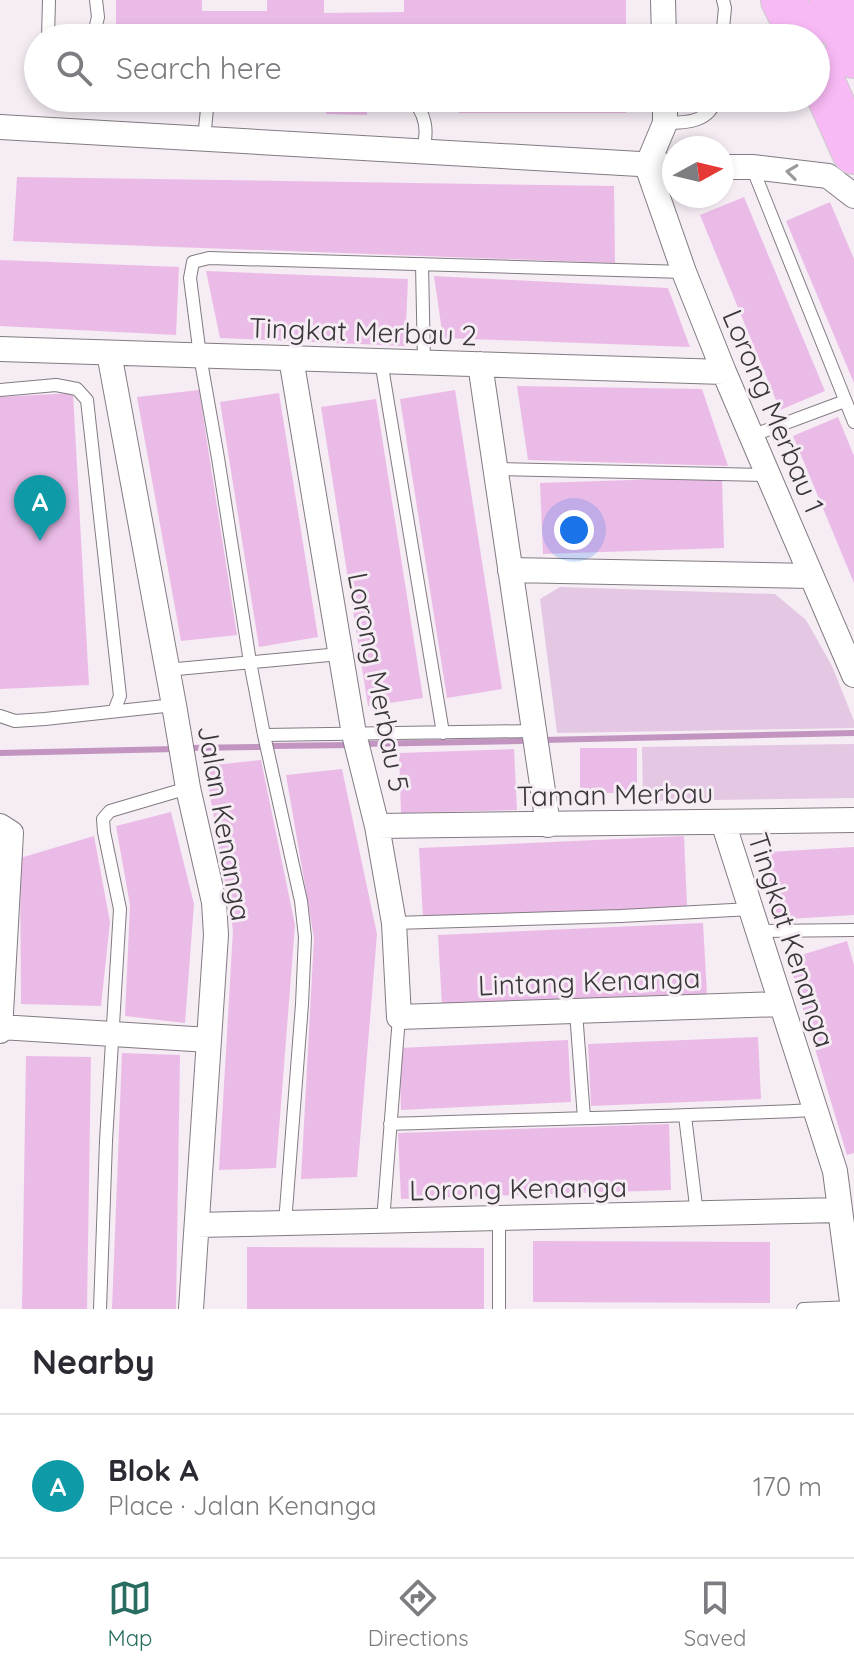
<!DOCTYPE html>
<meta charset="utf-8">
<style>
:root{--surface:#fff;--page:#f2f2f3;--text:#2b2b33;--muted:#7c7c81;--line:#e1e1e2;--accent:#296d60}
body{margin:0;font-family:Quicksand,sans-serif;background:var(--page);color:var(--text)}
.compass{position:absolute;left:662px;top:136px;width:72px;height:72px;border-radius:50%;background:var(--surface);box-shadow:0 4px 12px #0003;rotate:82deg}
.you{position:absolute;left:574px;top:530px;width:28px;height:28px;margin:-20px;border:6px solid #fff;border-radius:50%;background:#1a73e8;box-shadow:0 0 0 12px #1a73e833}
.badge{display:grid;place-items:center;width:52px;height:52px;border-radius:50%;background:var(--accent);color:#fff;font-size:26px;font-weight:700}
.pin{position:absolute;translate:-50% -66px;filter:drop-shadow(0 2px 4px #0008)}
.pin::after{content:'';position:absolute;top:42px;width:28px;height:24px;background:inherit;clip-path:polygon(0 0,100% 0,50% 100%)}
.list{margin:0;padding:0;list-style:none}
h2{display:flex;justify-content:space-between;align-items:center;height:104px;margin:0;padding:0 32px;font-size:34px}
h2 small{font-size:26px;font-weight:400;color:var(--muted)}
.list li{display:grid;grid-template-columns:52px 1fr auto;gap:24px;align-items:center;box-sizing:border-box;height:144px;padding:0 32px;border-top:2px solid var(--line)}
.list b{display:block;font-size:30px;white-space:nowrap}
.list p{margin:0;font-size:26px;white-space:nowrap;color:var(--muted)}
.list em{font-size:26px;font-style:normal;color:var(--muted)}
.icon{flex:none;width:44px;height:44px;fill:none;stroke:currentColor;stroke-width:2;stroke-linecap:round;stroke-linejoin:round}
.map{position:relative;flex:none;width:854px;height:1309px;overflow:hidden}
.search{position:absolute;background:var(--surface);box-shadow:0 4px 12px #0003;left:24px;right:24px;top:24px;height:88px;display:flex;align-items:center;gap:20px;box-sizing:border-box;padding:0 28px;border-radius:44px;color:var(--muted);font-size:30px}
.sheet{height:248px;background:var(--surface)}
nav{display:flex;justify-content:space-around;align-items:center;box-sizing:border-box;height:112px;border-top:2px solid var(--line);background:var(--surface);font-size:22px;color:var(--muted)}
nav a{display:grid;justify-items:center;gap:4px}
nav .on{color:var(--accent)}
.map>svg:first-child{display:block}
</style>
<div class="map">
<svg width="854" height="1309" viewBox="0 0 854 1309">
<rect width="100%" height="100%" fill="#f5ecf4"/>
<!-- green -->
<path fill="#e4c7e2" d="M560,587L775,594L806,620L832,666L854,721V728L557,733L540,599Z
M854,744V798L643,801L642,747Z"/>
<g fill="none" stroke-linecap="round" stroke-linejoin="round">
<!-- stream -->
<path stroke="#c294c0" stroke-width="6" d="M542,740L854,733
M361,744L521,741
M271,746L351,745
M188,748L260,747
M0,753L175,749"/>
</g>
<!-- building -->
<path fill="#ebbbe8" d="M116,0H202V11H267V0H324V13L404,12V0H626V38H116Z
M68,98H108V106H68Z
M326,98H367V115L326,114Z
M459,98H626V113H459Z
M17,177L614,186L615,263L13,241Z
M744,197L825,391L780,410L700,215Z
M830,202L854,259V383L786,221Z
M0,260L179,267L176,335L0,326Z
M206,271L408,279L405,346L220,338Z
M434,276L668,288L690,347L443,338Z
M517,386L702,389L728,466L528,460Z
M199,390L237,635L181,641L137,397Z
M455,390L502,689L447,698L400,399Z
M73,393L89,685L0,689V397Z
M279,393L318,637L259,647L220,402Z
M376,399L423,698L368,706L321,407Z
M838,417L854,456V583L793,436Z
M722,477L724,548L543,554L540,483Z
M580,748H637V793H580Z
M514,749L517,810L401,813L399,753Z
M261,760L295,925L276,1168L219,1170L233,930L205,766Z
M342,769L377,934L357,1177L301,1179L314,938L286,775Z
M171,812L194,904L185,1023L125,1016L130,905L116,826Z
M94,836L110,922L101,1006L21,1004L20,858Z
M684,836L687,907L423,919L419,848Z
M854,847V915L772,920L768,852Z
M703,923L707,994L442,1006L438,935Z
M847,941L854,965V1153L847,1155L788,959Z
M758,1037L761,1099L591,1106L588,1044Z
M568,1040L571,1102L401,1110L399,1048Z
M122,1053L180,1055L176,1309H112Z
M26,1056L91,1057L87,1309H22Z
M669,1124L671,1190L401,1199L398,1133Z
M533,1241L770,1242V1303L533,1302Z
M247,1247L484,1248V1309H247Z"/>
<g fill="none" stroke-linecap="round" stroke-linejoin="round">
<!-- service casing -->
<g stroke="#827b82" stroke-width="14">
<path id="service" d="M48,38L49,0
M93,38L98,17L96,0
M722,38L725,8L723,0
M410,98C426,112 429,132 422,152
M665,123C687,123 710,122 716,98
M204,139L207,109L210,98
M752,167L854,422
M422,264L424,363
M381,361L443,733
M0,390L56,385L77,389L87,400L120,696L114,711
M751,436L845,401
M495,469L767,475
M166,670L340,654
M0,716L15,721L45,719L174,705
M264,735L534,731
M394,923L621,916L751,909
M758,931L854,930
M576,1012L584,1118
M685,1116L697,1214
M390,1124C532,1119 674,1117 815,1110
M499,1218V1309
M383,1221L399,1017
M285,1223L302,1004L305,937L301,901L264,735L250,662L218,458L200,356L190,278L193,262L209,258L684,272
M100,1309L106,1141L120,909L104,832L103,819L110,811L188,788
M803,1309L854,1307"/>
</g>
<!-- minor casing -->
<g stroke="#827b82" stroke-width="26">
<path id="minor" d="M663,0L664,38
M0,127L674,166
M647,166L684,272L724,372L854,675
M647,166L665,123V98
M722,167H752L828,176L854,196
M0,349L724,372
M109,353L174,705L188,788L214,902L216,935L191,1309
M291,358L354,734L377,826L394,923L399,1017L781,1004
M480,364L548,825
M510,570L811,576
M723,822L835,1171L853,1309
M0,826L11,833L0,1031
M377,826L854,820
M0,1027L209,1040
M197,1225L840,1210"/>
</g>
<!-- motorway casing -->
<g stroke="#cccbcc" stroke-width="46">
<path id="motorway" d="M783,0L802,38
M831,0L854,56
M816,67L854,152"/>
</g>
<!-- service -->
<use href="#service" stroke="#fff" stroke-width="12"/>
<!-- minor -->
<use href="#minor" stroke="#fff" stroke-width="24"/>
<!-- motorway -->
<use href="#motorway" stroke="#f8baf5" stroke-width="44"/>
</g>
<!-- one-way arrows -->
<defs><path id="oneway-chevron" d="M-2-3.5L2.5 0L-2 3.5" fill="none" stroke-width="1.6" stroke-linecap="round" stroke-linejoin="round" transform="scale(2)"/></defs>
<use stroke="#9c9b9c" href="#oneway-chevron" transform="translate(792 172) rotate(-173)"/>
<g text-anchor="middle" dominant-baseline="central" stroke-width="6" stroke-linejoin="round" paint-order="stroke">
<!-- street labels -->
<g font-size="28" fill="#3a373a" stroke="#f5ecf4">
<text transform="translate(363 331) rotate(2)">Tingkat Merbau 2</text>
<text transform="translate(774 411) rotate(67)">Lorong Merbau 1</text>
<text transform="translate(379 682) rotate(79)">Lorong Merbau 5</text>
<text transform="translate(615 794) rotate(-1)">Taman Merbau</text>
<text transform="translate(225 823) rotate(80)">Jalan Kenanga</text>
<text transform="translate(792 940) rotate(72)">Tingkat Kenanga</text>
<text transform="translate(589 981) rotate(-2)">Lintang Kenanga</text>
<text transform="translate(518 1188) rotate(-1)">Lorong Kenanga</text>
</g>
</g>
</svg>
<svg class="compass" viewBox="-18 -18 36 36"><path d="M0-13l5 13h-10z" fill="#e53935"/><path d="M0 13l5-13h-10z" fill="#7c7c81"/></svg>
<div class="you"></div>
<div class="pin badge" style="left:40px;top:541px;background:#0f9aa8">A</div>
<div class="search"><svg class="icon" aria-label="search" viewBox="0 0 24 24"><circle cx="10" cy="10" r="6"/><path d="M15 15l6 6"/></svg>Search here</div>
</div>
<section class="sheet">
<h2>Nearby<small></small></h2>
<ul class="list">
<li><span class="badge" style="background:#0f9aa8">A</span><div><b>Blok A</b><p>Place · Jalan Kenanga</p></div><em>170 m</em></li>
</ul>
</section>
<nav>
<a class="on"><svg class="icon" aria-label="map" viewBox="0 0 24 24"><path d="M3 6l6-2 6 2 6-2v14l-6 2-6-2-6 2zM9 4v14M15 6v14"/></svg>Map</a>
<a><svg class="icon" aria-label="directions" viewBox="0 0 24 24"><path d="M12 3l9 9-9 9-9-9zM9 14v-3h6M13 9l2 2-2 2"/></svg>Directions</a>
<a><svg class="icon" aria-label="saved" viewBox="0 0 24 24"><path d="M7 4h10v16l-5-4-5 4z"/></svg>Saved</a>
</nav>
